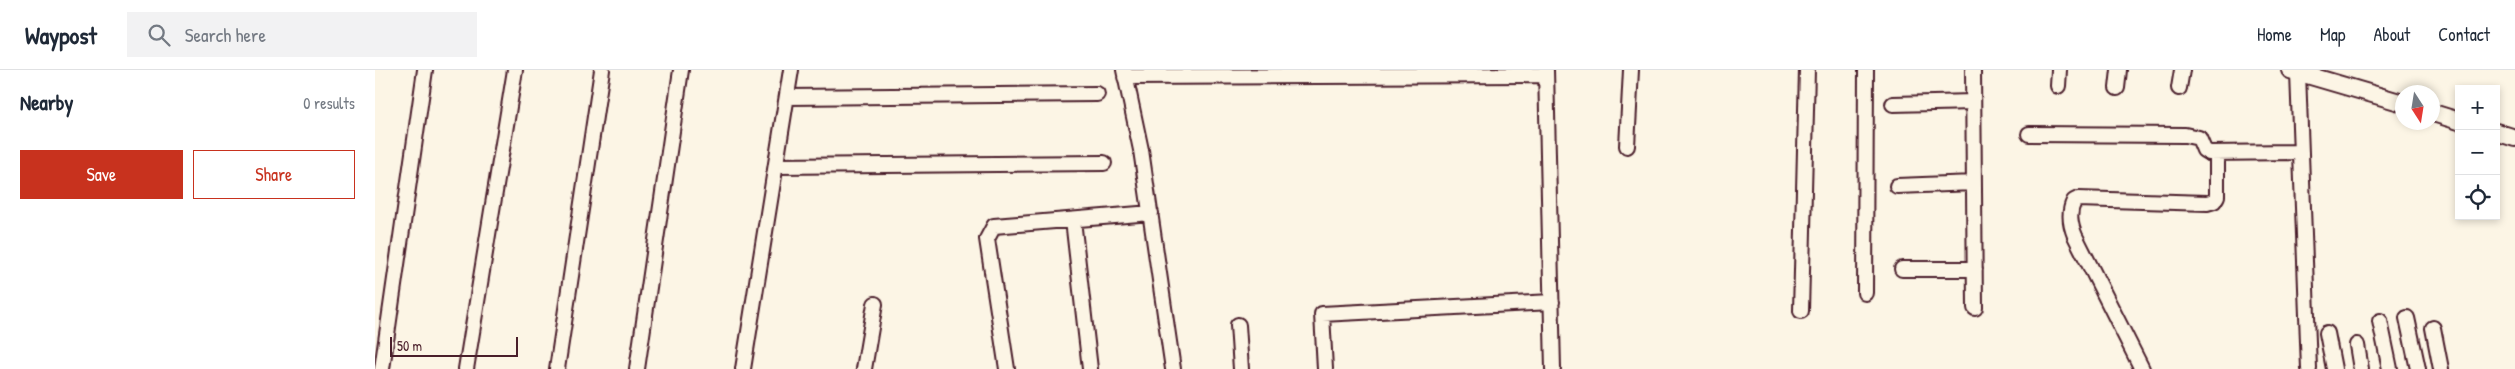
<!DOCTYPE html>
<meta charset="utf-8">
<style>
:root{--surface:#fff;--page:#f2f2f3;--text:#1f2937;--muted:#747a83;--line:#e0e1e3;--accent:#c8321e}
body{margin:0;font-family:"Patrick Hand",sans-serif;background:var(--page);color:var(--text)}
.controls{position:absolute;right:15px;top:15px;display:grid;overflow:hidden;border-radius:0px;box-shadow:0 2px 8px #0003}
.controls button{width:45px;height:45px;display:grid;place-items:center;padding:0;border:0;border-bottom:1px solid var(--line);background:var(--surface);color:var(--text);font:25px sans-serif}
.compass{position:absolute;left:2020px;top:15px;width:45px;height:45px;border-radius:50%;background:var(--surface);box-shadow:0 2px 8px #0003;rotate:168deg}
.scale{position:absolute;left:15px;bottom:12px;width:128px;box-sizing:border-box;padding-left:5px;border:2px solid #4a1f2b;border-top:0;font-size:14px;line-height:18px;white-space:nowrap;color:#4a1f2b;-webkit-text-stroke:4px #fcf5e5;paint-order:stroke}
.list{margin:0;padding:0;list-style:none}
h2{display:flex;justify-content:space-between;align-items:center;height:65px;margin:0;padding:0 20px;font-size:21px}
h2 small{font-size:16px;font-weight:400;color:var(--muted)}
.actions{display:flex;gap:10px;padding:15px 20px}
.actions a{flex:1;padding:11px 0;border:1px solid var(--accent);border-radius:0px;text-align:center;font-size:18px;color:var(--accent)}
.actions .main{background:var(--accent);color:#fff}
.icon{flex:none;width:28px;height:28px;fill:none;stroke:currentColor;stroke-width:2;stroke-linecap:round;stroke-linejoin:round}
.map{position:relative;flex:none;width:2140px;height:299px;overflow:hidden}
header{display:flex;align-items:center;gap:30px;box-sizing:border-box;height:70px;padding:0 25px;background:var(--surface);border-bottom:1px solid var(--line)}
header strong{font-size:24px}
nav{display:flex;gap:28px;margin-inline-start:auto;font-size:18px}
.search{width:350px;height:45px;background:var(--page);display:flex;align-items:center;gap:12px;box-sizing:border-box;padding:0 18px;border-radius:0px;color:var(--muted);font-size:19px}
main{display:flex}
aside{flex:1;background:var(--surface)}
.map>svg:first-child{display:block}
</style>
<header>
<strong>Waypost</strong>
<div class="search"><svg class="icon" aria-label="search" viewBox="0 0 24 24"><circle cx="10" cy="10" r="6"/><path d="M15 15l6 6"/></svg>Search here</div>
<nav><a>Home</a><a>Map</a><a>About</a><a>Contact</a></nav>
</header>
<main>
<aside>
<h2>Nearby<small>0 results</small></h2>
<ul class="list">
</ul>
<div class="actions"><a class="main">Save</a><a>Share</a></div>
</aside>
<div class="map">
<svg width="2140" height="299" viewBox="0 0 2140 299">
<rect width="100%" height="100%" fill="#fcf5e5"/>
<filter id="ink" filterUnits="userSpaceOnUse"><feTurbulence type="fractalNoise" baseFrequency=".02" numOctaves="2"/><feDisplacementMap in="SourceGraphic" scale="10" xChannelSelector="R" yChannelSelector="G"/><feConvolveMatrix kernelMatrix="1 2 1 2 8 2 1 2 1" color-interpolation-filters="sRGB"/></filter>
<g filter="url(#ink)">
<g fill="none" stroke-linecap="round" stroke-linejoin="round">
<!-- minor casing -->
<g stroke="#4a1f2b" stroke-width="18">
<path id="minor" d="M749,0L766,80L798,299
M1171,0L1178,299
M1598,0L1600,238
M1923,3L1934,299
M750,7L1171,5
M1683,16L1684,0
M1742,18L1744,0
M1804,18L1807,0
M412,27L722,24
M1518,34L1598,32
M1654,64L1810,65L1824,68L1829,80L1834,83L1926,82
M1252,76L1256,0
M401,96L729,93
M1522,116L1599,113
M698,150L715,299
M1527,199H1600
M1490,223L1491,0
M1426,241L1432,0
M2032,248L2043,299
M2005,251L2015,299
M863,255L866,299
M2058,258L2066,299
M1952,263L1959,299
M1982,275L1986,299
M7,299L50,0
M91,299L140,0
M182,299L227,0
M262,299L306,0
M368,299L416,0
M489,299L500,234
M632,299L612,169L619,156L776,143
M950,299L947,244L1177,232
M1767,299L1700,166C1695,154 1693,143 1699,131L1703,129L1832,133L1839,131L1842,126V83"/>
</g>
<!-- tertiary casing -->
<g stroke="#4a1f2b" stroke-width="20">
<path id="tertiary" d="M1915,0L2028,33
M2058,43L2084,51
M2121,62L2140,68"/>
</g>
<!-- minor -->
<use href="#minor" stroke="#fcf5e5" stroke-width="14"/>
<!-- tertiary -->
<use href="#tertiary" stroke="#fcf5e5" stroke-width="16"/>
</g>
</g>
</svg>
<div class="controls">
<button>+</button>
<button>−</button>
<button><svg class="icon" aria-label="locate" viewBox="0 0 24 24"><circle cx="12" cy="12" r="6"/><path d="M12 2v4M12 18v4M2 12h4M18 12h4"/></svg></button>
</div>
<svg class="compass" viewBox="-18 -18 36 36"><path d="M0-13l5 13h-10z" fill="#e53935"/><path d="M0 13l5-13h-10z" fill="#747a83"/></svg>
<div class="scale">50 m</div>
</div>
</main>
